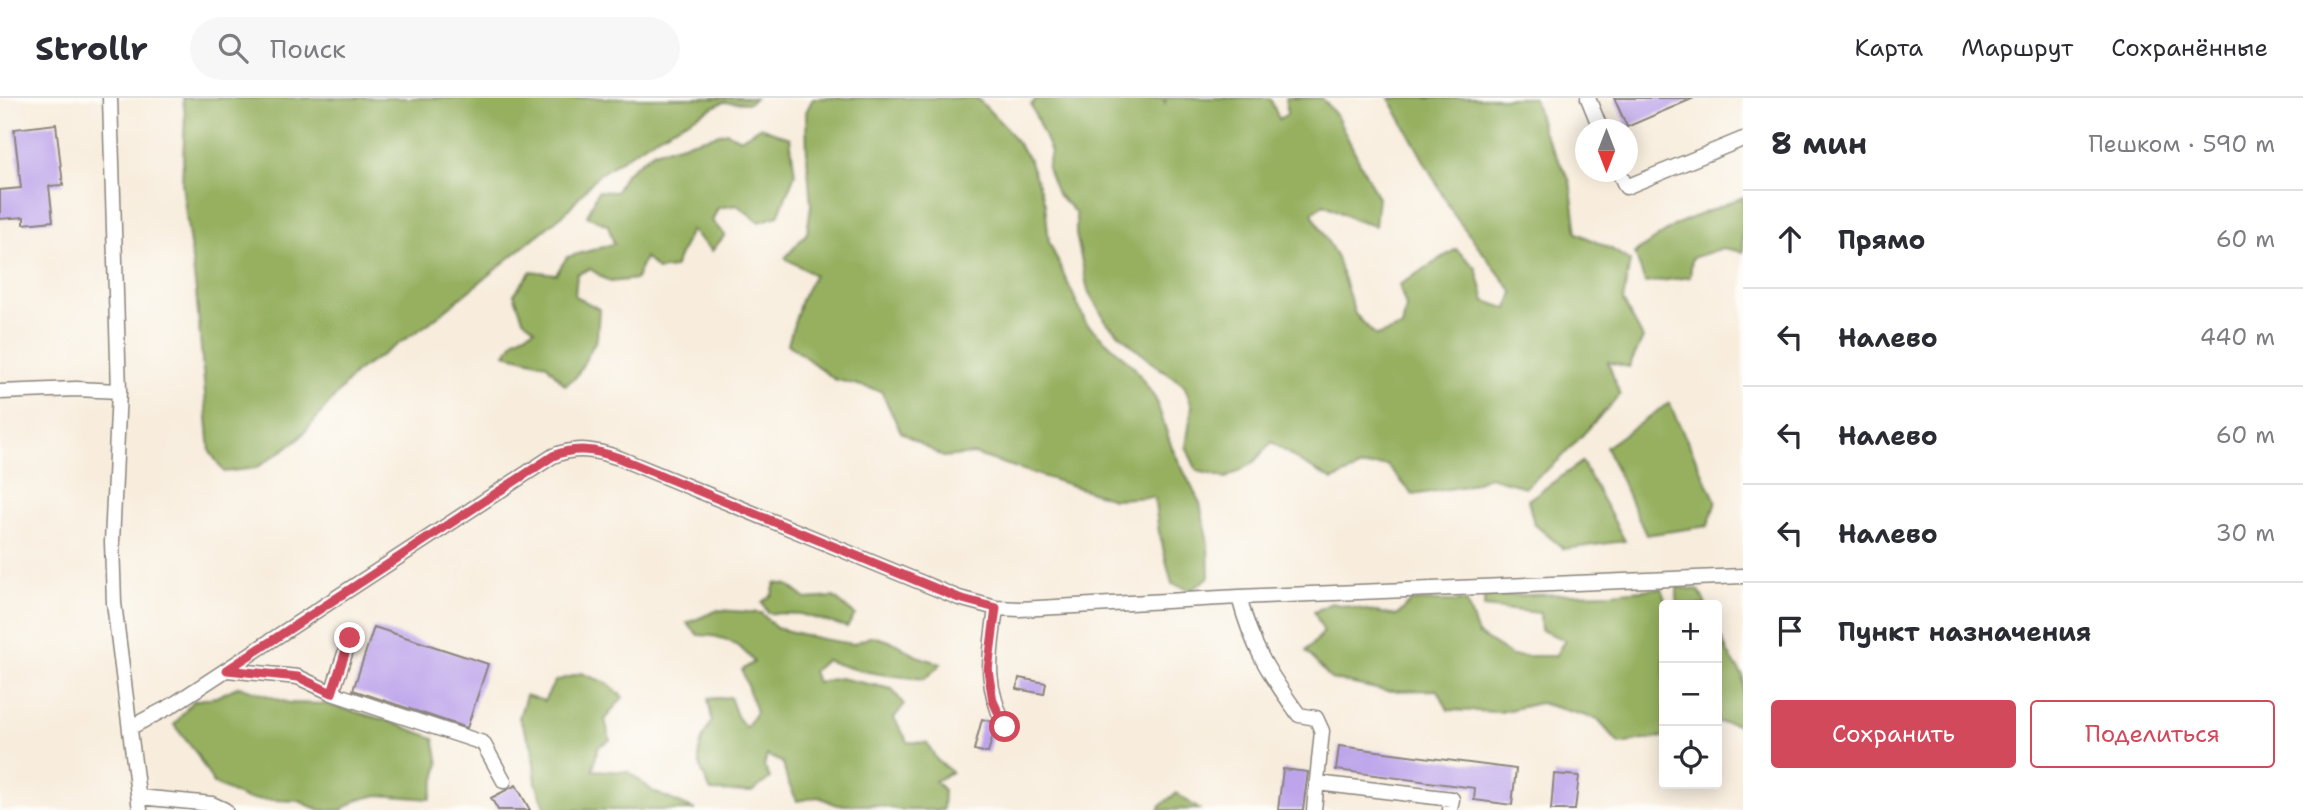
<!DOCTYPE html>
<html lang="ru">
<meta charset="utf-8">
<style>
:root{--surface:#fff;--page:#f7f7f7;--text:#2b2b33;--muted:#7c7c81;--line:#e1e1e2;--accent:#d1495b}
body{margin:0;font-family:"Shantell Sans",sans-serif;background:var(--page);color:var(--text)}
.controls{position:absolute;right:21px;bottom:21px;display:grid;overflow:hidden;border-radius:7px;box-shadow:0 4px 18px #0003}
.controls button{width:63px;height:63px;display:grid;place-items:center;padding:0;border:0;border-bottom:2px solid var(--line);background:var(--surface);color:var(--text);font:35px sans-serif}
.compass{position:absolute;left:1575px;top:21px;width:63px;height:63px;border-radius:50%;background:var(--surface);box-shadow:0 4px 18px #0003;rotate:180deg}
.stop{position:absolute;width:21px;height:21px;margin:-16px;border:5px solid #d1495b;border-radius:50%;background:#fff}
.stop.end{background:#d1495b;border-color:#fff;box-shadow:0 2px 7px #0008}
.list{margin:0;padding:0;list-style:none}
h2{display:flex;justify-content:space-between;align-items:center;height:91px;margin:0;padding:0 28px;font-size:30px}
h2 small{font-size:23px;font-weight:400;color:var(--muted)}
.list li{display:grid;grid-template-columns:46px 1fr auto;gap:21px;align-items:center;box-sizing:border-box;height:98px;padding:0 28px;border-top:2px solid var(--line)}
.list b{display:block;font-size:26px;white-space:nowrap}
.list em{font-size:23px;font-style:normal;color:var(--muted)}
.actions{display:flex;gap:14px;padding:21px 28px}
.actions a{flex:1;padding:16px 0;border:2px solid var(--accent);border-radius:7px;text-align:center;font-size:24px;color:var(--accent)}
.actions .main{background:var(--accent);color:#fff}
.icon{flex:none;width:38px;height:38px;fill:none;stroke:currentColor;stroke-width:2;stroke-linecap:round;stroke-linejoin:round}
.map{position:relative;flex:none;width:1743px;height:712px;overflow:hidden}
header{display:flex;align-items:center;gap:42px;box-sizing:border-box;height:98px;padding:0 35px;background:var(--surface);border-bottom:2px solid var(--line)}
header strong{font-size:33px}
nav{display:flex;gap:38px;margin-inline-start:auto;font-size:24px}
.search{width:490px;height:63px;background:var(--page);display:flex;align-items:center;gap:18px;box-sizing:border-box;padding:0 24px;border-radius:38px;color:var(--muted);font-size:26px}
main{display:flex}
aside{flex:1;background:var(--surface)}
.map>svg:first-child{display:block}
</style>
<header>
<strong>Strollr</strong>
<div class="search"><svg class="icon" aria-label="search" viewBox="0 0 24 24"><circle cx="10" cy="10" r="6"/><path d="M15 15l6 6"/></svg>Поиск</div>
<nav><a>Карта</a><a>Маршрут</a><a>Сохранённые</a></nav>
</header>
<main>
<div class="map">
<svg width="1743" height="712" viewBox="0 0 1743 712">
<rect width="100%" height="100%" fill="#fdfcf7"/>
<filter id="ink" filterUnits="userSpaceOnUse"><feTurbulence type="fractalNoise" baseFrequency=".0143" numOctaves="2"/><feDisplacementMap in="SourceGraphic" scale="14" xChannelSelector="R" yChannelSelector="G"/><feConvolveMatrix kernelMatrix="1 2 1 2 8 2 1 2 1" color-interpolation-filters="sRGB"/></filter>
<filter id="wash" filterUnits="userSpaceOnUse"><feTurbulence type="fractalNoise" baseFrequency=".00686" numOctaves="4" result="noise"/><feDisplacementMap in="SourceGraphic" scale="28" xChannelSelector="R" yChannelSelector="G"/><feGaussianBlur stdDeviation="1.57" result="paint"/><feColorMatrix in="noise" values="0 0 0 0 0 0 0 0 0 0 0 0 0 0 0 0 0 1.4 0 .05"/><feComposite in="paint" operator="in"/></filter>
<g filter="url(#wash)">
<rect width="100%" height="100%" fill="#f8eddd"/>
<!-- forest -->
<path fill="#96b061" stroke="#59663e" stroke-width="2" d="M183,0H755L749,5L723,4L656,39L597,78L565,115L428,226L355,275L298,342L256,370L224,374L210,354L196,193L182,86L185,18Z
M813,0H977L1007,31L1029,61L1045,105L1049,144L1086,225L1134,269L1156,302L1172,350L1200,405L1208,445L1209,479L1191,492L1172,486L1159,434L1154,399L1113,401L974,356L943,359L901,334L881,293L834,281L788,246L801,202L814,177L785,160L807,135L811,107L807,58L806,14Z
M1037,0H1163L1165,5L1166,0H1270L1279,21L1287,16L1286,0H1322L1336,17L1378,100L1375,128L1355,122L1324,106L1312,115L1337,160L1355,216L1376,238L1402,229L1406,209L1399,187L1456,151L1476,170L1485,203L1508,211L1513,194L1454,117L1389,0H1534L1543,33L1570,83L1577,135L1613,152L1630,163L1623,203L1643,240L1629,269L1608,264L1620,297L1560,361L1525,389L1489,379L1466,388L1413,397L1387,367L1361,369L1333,382L1300,364L1272,344L1253,365L1226,380L1197,373L1186,349L1192,308L1184,287L1151,264L1107,225L1088,193L1076,136V115L1057,96L1047,70L1051,54L1031,7Z
M760,29L790,40L795,76L778,118L759,124L737,107L718,110L712,123L725,137L712,153L691,132L674,170L657,172L645,159L636,181L610,184L590,171L577,176L575,198L599,211L597,240L576,279L565,287L546,266L505,256L515,241L535,231L523,221L514,196L531,173L556,176L567,159L614,146L608,127L587,118L598,93L616,94L625,76L653,54L727,34L740,41Z
M1743,99V154L1723,150L1692,160L1690,179L1645,185L1635,155L1677,126Z
M1669,305L1716,403L1708,428L1646,437L1606,349Z
M1582,364L1625,443L1564,451L1534,426L1528,402Z
M775,485L788,487L806,501L834,499L855,517L847,529L800,516L768,515L762,504L772,497Z
M1677,489L1699,492L1706,507H1677Z
M1661,490L1667,507H1664V639L1619,646L1597,621L1540,605L1500,614L1448,612L1438,592L1385,593L1331,581L1306,553L1324,534L1314,514L1331,505L1397,518L1411,503H1466L1478,536L1512,558H1555L1565,542L1541,532L1540,515L1484,509V498L1612,495Z
M718,512L761,515L776,530L822,541L853,546L872,538L893,544L917,558L941,566L925,581C891,578 858,575 826,562L813,573L817,584L840,580L892,591L904,607L894,620L908,644L927,645L937,662L952,674L935,683L944,692L943,712H901L875,707H837L819,699L797,703L787,682L783,665L767,657L764,668L770,680L752,694L711,693C696,663 693,653 712,623L708,601L730,599L737,618L746,630L756,614L742,572L754,564C739,545 722,537 698,537L687,525Z
M1717,531L1728,555L1743,578V627L1717,624Z
M581,575L607,585L623,599L605,621L610,642L598,649L593,672L629,674L654,694L695,712H546L536,685L532,648L519,620L526,597L544,603L555,583Z
M239,588L289,605L326,606L385,622L434,640L439,666L430,701L378,697L357,702L342,712H319L299,703L246,701L214,686L196,655L174,627L193,603L216,599Z
M1176,695L1199,711L1159,712L1161,707Z"/>
<g id="blocks">
<!-- building -->
<path fill="#bea5eb" d="M1614,0H1694L1627,29Z
M56,26L63,87L49,88L53,123L24,126V119L0,121V92L21,90L14,31Z
M374,529L488,566L467,630L353,592Z
M1019,580L1046,585L1044,596L1017,591Z
M982,621L993,624L995,629L988,655L974,652Z
M1339,648L1516,671L1512,707L1474,702L1475,690L1336,672Z
M1283,671L1308,674L1303,712H1278Z
M1554,676L1579,678L1575,712H1551Z
M516,687L530,712H498L491,700Z"/>
</g>
</g>
<g filter="url(#ink)">
<use href="#blocks" fill-opacity="0" stroke="#8a847c" stroke-width="2"/>
<g fill="none" stroke-linecap="round" stroke-linejoin="round">
<!-- minor casing -->
<g stroke="#8a847c" stroke-width="17">
<path id="minor" d="M110,0L119,293L112,444L114,505L140,712
M1588,0L1601,32
M1619,74L1626,89L1743,41
M0,294L76,291L119,293
M1239,499C1252,549 1269,576 1299,617L1316,620L1322,633L1314,712
M996,510C990,560 983,581 1005,629
M227,572L298,579L332,595L350,540
M332,595L483,645L504,683
M131,629L171,608L553,358C576,348 596,352 619,360L959,500L996,510L1020,511L1239,499L1743,478
M1317,685L1452,701L1450,712
M139,699L212,706L225,712"/>
</g>
<!-- minor -->
<use href="#minor" stroke="#fff" stroke-width="14"/>
</g>
</g>
<g fill="none" stroke-linecap="round" stroke-linejoin="round" filter="url(#ink)">
<!-- route -->
<path stroke="#d1495b" stroke-width="9" d="M350,540L332,595L298,579L227,572L553,358C576,348 596,352 619,360L959,500L996,510L988,572L993,603L1005,629"/>
</g>
</svg>
<div class="controls">
<button>+</button>
<button>−</button>
<button><svg class="icon" aria-label="locate" viewBox="0 0 24 24"><circle cx="12" cy="12" r="6"/><path d="M12 2v4M12 18v4M2 12h4M18 12h4"/></svg></button>
</div>
<svg class="compass" viewBox="-18 -18 36 36"><path d="M0-13l5 13h-10z" fill="#e53935"/><path d="M0 13l5-13h-10z" fill="#7c7c81"/></svg>
<div class="stop" style="left:1005px;top:629px"></div>
<div class="stop end" style="left:350px;top:540px"></div>
</div>
<aside>
<h2>8 мин<small>Пешком · 590 m</small></h2>
<ul class="list">
<li><svg class="icon" aria-label="ahead" viewBox="0 0 24 24"><path d="M12 20V5M6 11l6-6 6 6"/></svg><div><b>Прямо</b></div><em>60 m</em></li>
<li><svg class="icon" aria-label="left" viewBox="0 0 24 24"><path d="M17 20v-9H6M10 6l-5 5 5 5"/></svg><div><b>Налево</b></div><em>440 m</em></li>
<li><svg class="icon" aria-label="left" viewBox="0 0 24 24"><path d="M17 20v-9H6M10 6l-5 5 5 5"/></svg><div><b>Налево</b></div><em>60 m</em></li>
<li><svg class="icon" aria-label="left" viewBox="0 0 24 24"><path d="M17 20v-9H6M10 6l-5 5 5 5"/></svg><div><b>Налево</b></div><em>30 m</em></li>
<li><svg class="icon" aria-label="arrive" viewBox="0 0 24 24"><path d="M6 21V4h12l-3 4 3 4H6"/></svg><div><b>Пункт назначения</b></div></li>
</ul>
<div class="actions"><a class="main">Сохранить</a><a>Поделиться</a></div>
</aside>
</main>
